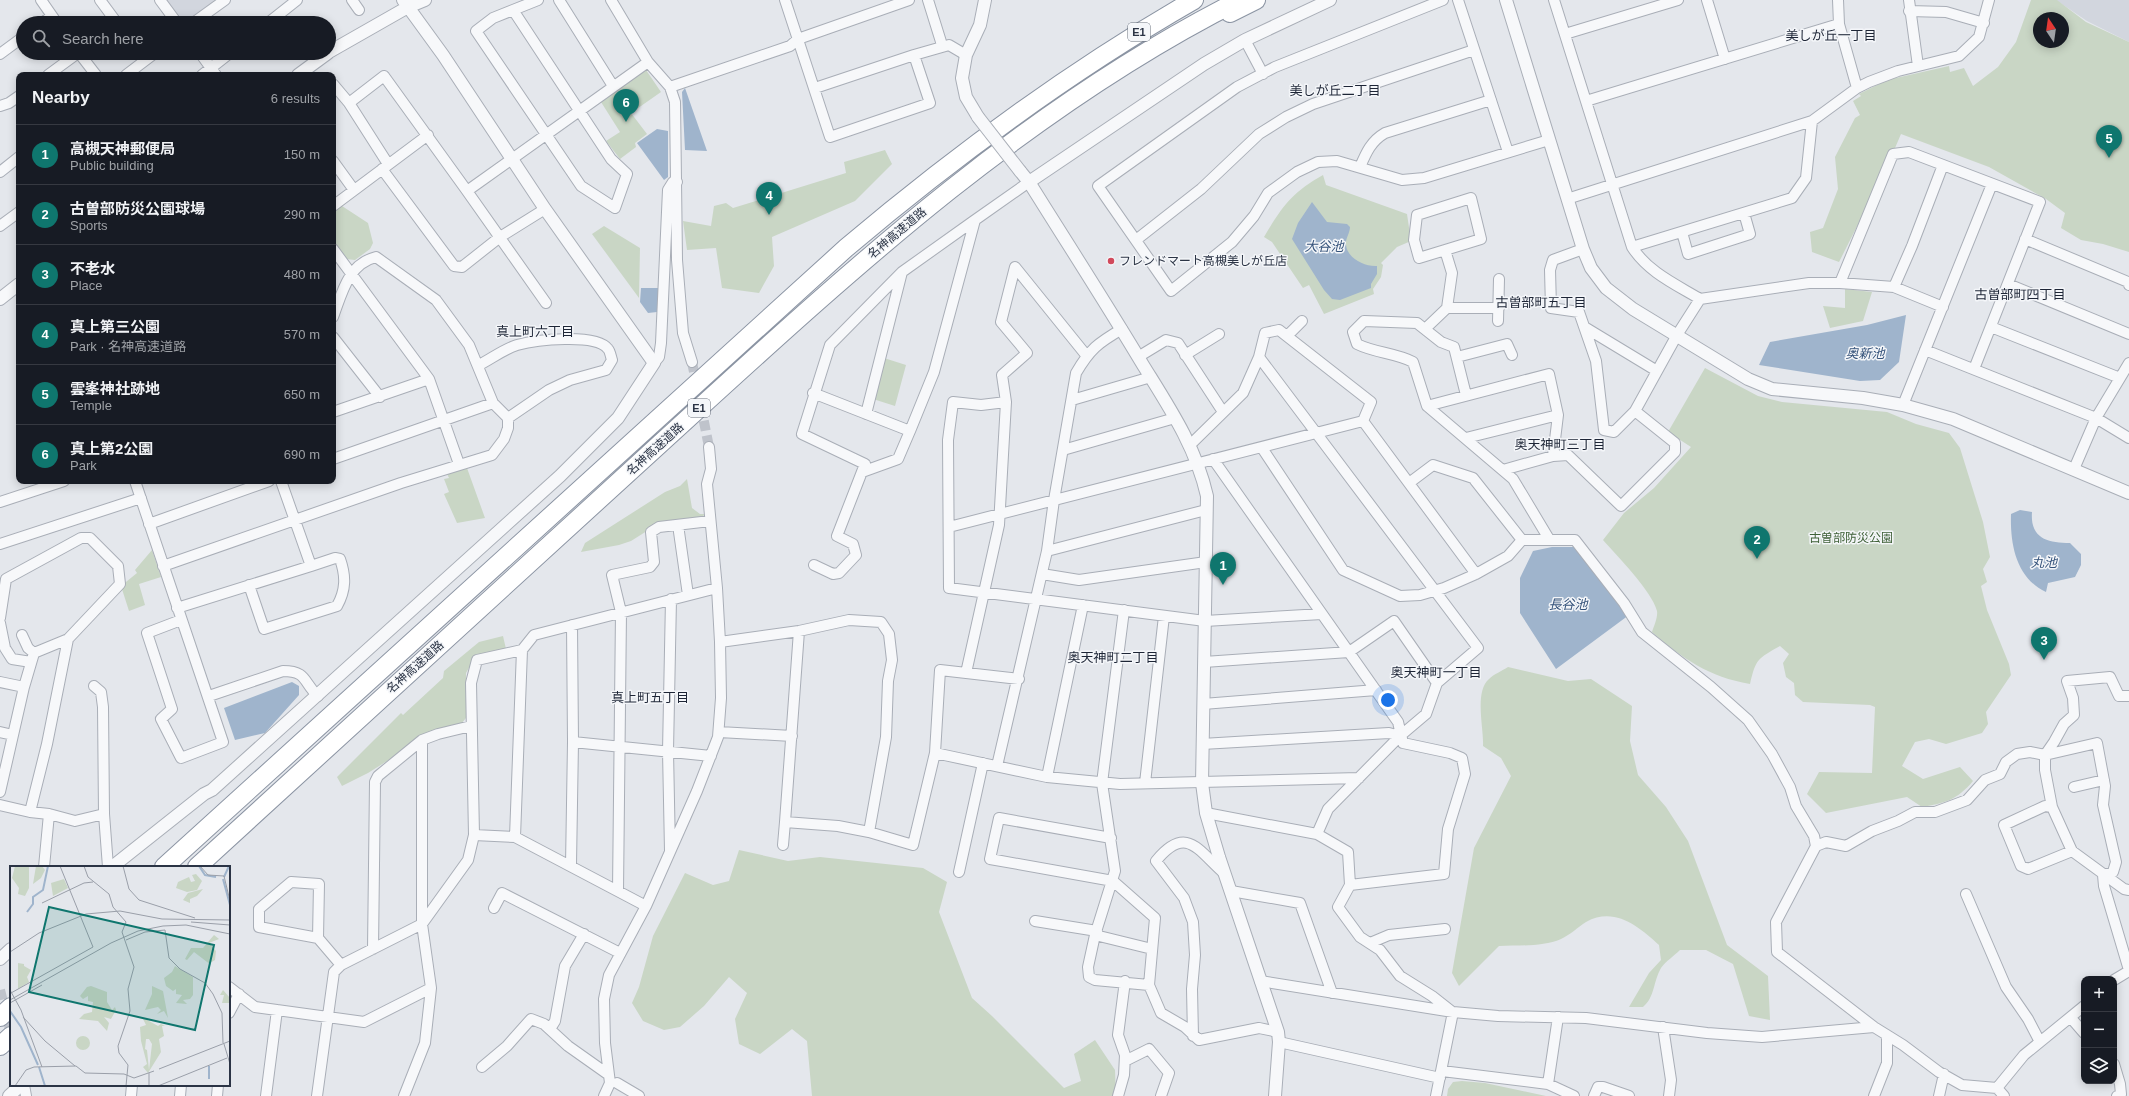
<!DOCTYPE html>
<meta charset="utf-8">
<style>
:root{--surface:#171b24;--page:#242831;--text:#f1f3f6;--muted:#9ea1a6;--line:#363941;--accent:#0f766e}
body{margin:0;font-family:Arial,"Noto Sans JP",sans-serif;background:var(--page);color:var(--text)}
.controls{position:absolute;right:12px;bottom:12px;display:grid;overflow:hidden;border-radius:8px;box-shadow:0 2px 10px #0003}
.controls button{width:36px;height:36px;display:grid;place-items:center;padding:0;border:0;border-bottom:1px solid var(--line);background:var(--surface);color:var(--text);font:20px sans-serif}
.compass{position:absolute;left:2033px;top:12px;width:36px;height:36px;border-radius:50%;background:var(--surface);box-shadow:0 2px 10px #0003;rotate:347deg}
.you{position:absolute;left:1388px;top:700px;width:14px;height:14px;margin:-10px;border:3px solid #fff;border-radius:50%;background:#1a73e8;box-shadow:0 0 0 6px #1a73e833}
.badge{display:grid;place-items:center;width:26px;height:26px;border-radius:50%;background:var(--accent);color:#fff;font-size:13px;font-weight:700}
.pin{position:absolute;translate:-50% -33px;filter:drop-shadow(0 1px 2px #0008)}
.pin::after{content:'';position:absolute;top:21px;width:14px;height:12px;background:inherit;clip-path:polygon(0 0,100% 0,50% 100%)}
.list{margin:0;padding:0;list-style:none}
h2{display:flex;justify-content:space-between;align-items:center;height:52px;margin:0;padding:0 16px;font-size:17px}
h2 small{font-size:13px;font-weight:400;color:var(--muted)}
.list li{display:grid;grid-template-columns:26px 1fr auto;gap:12px;align-items:center;box-sizing:border-box;height:60px;padding:0 16px;border-top:1px solid var(--line)}
.list b{display:block;font-size:15px;white-space:nowrap}
.list p{margin:0;font-size:13px;white-space:nowrap;color:var(--muted)}
.list em{font-size:13px;font-style:normal;color:var(--muted)}
.icon{flex:none;width:22px;height:22px;fill:none;stroke:currentColor;stroke-width:2;stroke-linecap:round;stroke-linejoin:round}
.map{position:relative;flex:none;width:2129px;height:1096px;overflow:hidden}
.search{position:absolute;background:var(--surface);box-shadow:0 2px 10px #0003;left:16px;top:16px;width:320px;height:44px;display:flex;align-items:center;gap:10px;box-sizing:border-box;padding:0 14px;border-radius:22px;color:var(--muted);font-size:15px}
.panel{position:absolute;background:var(--surface);box-shadow:0 2px 10px #0003;left:16px;top:72px;width:320px;height:412px;border-radius:8px}
.map>svg:first-child{display:block}
</style>
<div class="map">
<svg width="2129" height="1096" viewBox="0 0 2129 1096">
<rect width="100%" height="100%" fill="#e4e7ec"/>
<!-- built -->
<path fill="#d2d6de" d="M165,0H217L188,22H182Z
M2056,0H2129V42L2087,21Z"/>
<!-- green -->
<path fill="#c9d6c5" fill-rule="evenodd" d="M2031,0H2057L2086,22L2129,42V252L2103,244L2081,240L2061,228L2065,213L2046,199L1989,167L1901,134L1886,169L1839,262L1812,252L1810,232L1823,228L1838,189L1835,157L1855,118L1860,115L1853,101L1861,96L1859,94L1887,80L1949,66L1950,72L1964,68L1973,86L1998,67L2016,42ZM2039,18H2063V42H2039Z
M646,70L661,92L631,113L647,134L635,143L636,147L620,159L606,141L620,132L601,102Z
M885,150L892,164L855,201L772,237L774,266L759,293L722,288L716,248L687,250L683,221L711,226L714,206L726,203L733,208L846,173L844,162Z
M1323,175L1326,185L1407,214L1411,241L1397,247L1381,263L1383,265L1381,277L1373,289L1374,294L1324,314L1309,285L1303,288L1272,242L1264,237C1282,207 1291,193 1323,175Z
M342,206L368,223L373,243L370,249L355,260L346,259L333,242V212Z
M604,226L640,248L639,298L592,234Z
M1845,289L1872,292L1863,321L1830,328L1823,306L1845,308Z
M884,358L906,365L895,406L873,399Z
M1705,368L1758,396L1782,402L1887,412L1916,424L1949,433L1960,448L1983,522L1990,557L1983,569L1987,582L1981,586L1987,610L2009,664L2011,675L1986,712L1988,724L1982,733L1946,744L1929,739L1915,742L1902,766L1923,779L1960,767L1973,781C1957,800 1945,803 1922,807L1907,797L1826,813L1807,794L1819,772L1872,773L1875,707L1870,705L1803,702L1795,695L1794,683L1786,677L1783,663L1789,654L1780,646C1757,659 1756,659 1750,684C1709,677 1683,659 1652,632C1654,626 1658,617 1657,611C1652,591 1617,556 1603,540L1624,513L1654,488L1691,447L1668,432Z
M467,468L485,518L457,523L444,494L449,492L444,479L449,478L447,474Z
M687,479L692,508L700,514H704L703,519L658,524L631,541L619,545L581,552L585,543L665,492L680,486Z
M152,550L161,577L139,584L145,605L129,611L121,586L137,573L135,570Z
M503,636L506,649L475,657L466,673V718L461,724L438,729L368,773L342,786L337,777L401,713L403,715L443,678L444,671L479,642Z
M1508,667L1568,681L1591,679L1632,706L1630,741L1638,775L1666,807L1688,841L1727,945L1768,976L1770,1020L1749,1016L1733,964L1706,950H1680C1674,956 1666,961 1661,968C1653,982 1655,997 1643,1007H1629L1649,973L1661,960L1659,945C1639,927 1615,906 1586,922C1578,927 1570,935 1561,939C1543,947 1519,945 1499,946L1459,986L1452,973L1474,848L1511,776L1501,758L1483,746C1484,728 1474,692 1489,679C1494,674 1502,671 1508,667Z
M739,850L788,861L820,857L923,868L947,882L939,912L972,998L992,1016L1064,1088L1081,1081L1074,1054L1095,1040L1115,1070L1116,1096H812L807,1041L792,1029L760,1054L739,1044L735,1019L747,993L729,977L704,1006L680,1027L664,1030L643,1021L632,1003L639,987L653,936L685,873L713,885L729,881Z
M1462,1081L1485,1083L1546,1096H1447L1448,1089L1453,1082Z"/>
<!-- water -->
<path fill="#9fb4cc" d="M685,88L707,151L685,150L682,92Z
M657,129L668,131V177L664,180L637,143Z
M1312,202L1327,222L1347,224L1350,227C1350,233 1345,239 1346,245C1347,258 1365,267 1377,266V274L1371,284V288L1340,300L1332,299L1324,290L1292,239L1298,223Z
M641,288H659L657,312L648,313L640,302Z
M1906,315L1899,362L1880,380L1860,381L1759,365L1770,342L1867,325Z
M2020,510L2032,512C2030,538 2047,543 2070,543L2081,554V565L2075,577L2048,583L2046,592C2016,578 2010,544 2011,514Z
M1552,547H1575L1629,615L1556,669L1520,613V578L1533,551Z
M292,682L299,686V695L265,733L235,740L224,708Z"/>
<g fill="none" stroke-linecap="round" stroke-linejoin="round">
<!-- minor-tunnel -->
<path stroke="#bfc3cb" stroke-width="10" stroke-dasharray="10 5" stroke-linecap="butt" d="M692,362L709,447
M0,990L11,1033"/>
<!-- minor casing -->
<g stroke="#a9aeb7" stroke-width="12">
<path id="minor" d="M41,0L57,23
M100,0L117,23
M160,0L177,23
M352,0L359,10
M559,0L613,86
M611,0L648,62L670,87L675,102L677,260L683,333L692,362
M785,0L830,137L930,103L914,55L949,45L966,55
M928,0L942,45
M1443,0L1275,67L1237,87L1098,186L1171,291L1232,242L1254,216L1268,193L1297,172L1318,162L1337,161L1402,180L1424,178L1549,140
M1458,0L1508,152
M1554,0L1632,247C1648,272 1675,284 1700,299L1677,335L1635,411L1614,432L1604,430L1596,361L1579,312L1551,308L1550,270L1553,260L1583,249
M1707,0L1725,59
M1838,0L1839,24L1857,88
M1909,0L1918,66
M513,10L611,159L627,174L615,208L581,186L476,31L493,18Z
M513,10L538,0
M1909,11L1946,12L1984,23
M42,23L52,16
M193,23L225,0
M268,23L297,0
M1565,34L1678,0
M1245,40L1263,74
M79,53L96,75
M200,53L216,75
M0,54L23,37
M48,75L78,53
M126,75L155,53
M202,75L230,53
M333,84L349,103L384,76L467,191L648,62
M670,87L790,46L798,39L909,0
M815,88L914,55
M1586,101L1839,24
M349,103L388,164
M0,106L9,103L19,96
M333,161L354,190
M1360,167C1366,153 1371,141 1385,133L1491,100
M382,169L454,266L462,267L500,237L545,209
M0,172L19,157
M467,191L546,303
M1471,198L1481,239L1419,258L1414,240L1417,215Z
M1567,199L1812,121L1857,88L1869,82L1898,71L1959,56L1979,37L1989,0
M333,206L428,135
M975,220L1029,182
M0,226L19,212
M1682,232L1688,254L1750,234L1744,213
M2025,239L2128,282L2129,285
M1136,240L1201,189L1259,134L1286,117L1313,104L1474,50
M1632,247L1792,198L1806,178L1812,121
M333,249L429,379L459,464
M1840,283L1893,154L1909,152L2040,202L1974,369
M2008,284L2129,334
M1894,287L1912,246L1943,165
M1700,299L1809,283H1840L1894,287L1943,307
M1447,308H1499
M333,317C342,293 348,264 376,257L436,300L469,345L493,403
M1498,321L1499,279
M1991,327L2120,378
M1586,328L1657,371
M1425,329L1447,308L1452,273L1445,250
M1287,336L1302,321
M333,337L380,397
M1925,350L2096,418L2129,438
M1185,355L1219,334
M1138,357L1166,340L1178,343L1223,412
M1259,357L1478,648L1437,683L1426,714L1400,736L1328,809L1317,834
M1457,357L1507,344L1512,355
M654,363L659,357L661,343L668,190L673,182H677
M479,365C491,359 504,349 517,345C535,340 596,333 608,349C610,351 611,357 612,360L606,370L570,380L549,390L508,418
M813,393L910,431L934,372L975,220L902,272L830,345L802,434L865,464L837,536L853,544L856,555L839,573L833,574L814,565
M1466,395L1454,347L1441,342L1417,323L1364,321L1353,332L1357,344C1375,353 1396,353 1413,362L1427,406L1513,479L1549,539
M1072,400L1151,377
M1006,402L981,405L953,402L948,440L949,588L1205,621L1322,614
M1903,405L1992,184
M1427,406L1549,374L1558,415L1553,456
M333,412L429,379
M866,414L902,272
M1363,421L1476,574
M1466,438L1558,415
M1190,445L1243,393L1259,357L1265,333L1279,330L1371,402L1363,421
M1262,448L1343,570L1400,596L1420,595L1444,588L1476,574L1508,556L1522,540H1575L1624,603L1642,632L1711,687L1748,720L1772,754L1790,787L1796,806L1814,836L1816,846L1826,842L1846,846L1872,831L1898,821L1915,812H1935L1967,800L1985,780L2000,774L2006,762L2017,754L2030,752L2045,755L2097,743L2105,786L2103,805L2116,862L2113,872L2103,875L2104,886L2129,970
M1063,450L1175,418
M1213,459L1398,722L1403,743L1450,753L1462,758L1465,774L1448,829L1444,874L1350,885
M2074,469L2096,418L2129,363
M1503,470L1553,456L1568,455L1621,506L1675,452V443L1635,411
M862,472L898,459L910,431
M135,481L223,742L181,758L161,719L172,709L147,633L181,620
M1409,483L1433,465L1473,478L1522,540
M0,502L64,481
M149,524L269,481
M678,525L688,595
M949,527L1363,421
M0,544L141,498
M1047,551L1206,510
M163,566L401,483L492,455L504,439L508,428V418L493,403L333,459
M1042,574L1079,580L1206,562
M249,585L264,629L337,606C346,590 346,576 340,559L335,558L311,566
M177,608L311,566L281,481
M1124,610L1102,783L1115,871L1095,935L1088,967L1089,977L1095,980L1149,985L1161,1013L1185,1027L1199,1040L1259,1028L1278,1032
M0,618L6,579L81,538H90L118,566L120,584L68,639L34,653L28,648L22,635
M0,623L5,648L12,659L31,662
M799,631L785,822L838,826L869,832L913,845L935,753L940,670L1019,679
M720,642L799,631L849,620L881,622L889,634L892,660L888,681L886,737L869,832
M1204,662L1349,652L1394,621L1437,683
M966,673L999,525L1006,402L1002,375L1027,353L1001,322L1015,267L1086,355
M0,682L24,687
M94,686L101,692L103,707L104,814
M209,696L283,671C308,671 303,683 318,696
M2129,696H2119L2110,677L2067,681L2073,698L2074,715L2064,724L2054,742L2045,755V770L2052,807L2072,851L2124,889L2129,890
M1203,704L1376,690
M0,732L13,735
M719,732L792,736
M573,742L711,756
M1202,744L1389,733L1400,736
M935,753L1047,777L1120,784L1359,778
M997,766L1047,551L1054,500L1076,373C1090,349 1098,343 1122,329
M1047,777L1083,605
M1145,783L1164,616
M2074,787L2104,780
M0,792L24,687L34,653
M0,805L30,812L47,744L68,639
M2052,807L2045,806L2004,825L2021,866L2028,869L2072,851
M30,812L49,814L75,821L104,814L108,867
M1206,813L1317,834L1348,852L1350,885L1338,907L1360,937L1380,950L1400,976L1432,996L1451,1011
M474,835L515,837L646,906
M515,837L522,650
M1111,838L999,818L990,859L1113,881L1155,918L1149,985
M783,845L785,822
M1816,846L1776,922L1777,952L1874,1027L1903,1045L1939,1072L1962,1085L1997,1088L2004,1096
M670,851L668,751L671,599
M571,865L573,742L572,625
M44,867L49,814
M959,872L983,763
M618,891L621,612L612,575L650,567L654,562L651,532L659,527L710,521
M1231,891L1300,903L1332,993
M1966,894L2006,987L2028,1019L2040,1042
M494,908L502,893L620,953
M1035,921L1097,931
M1095,935L1152,949
M318,938L259,927V909L291,882L319,884L318,938L341,965
M1370,943L1389,935L1445,929
M373,949L375,782L378,776L422,740L438,734L471,726
M2114,980L2129,971
M1260,981L1453,1012L1498,1016L1586,1018L1707,1033L1762,1037L1874,1027
M229,987L255,1007L364,1022L431,988
M229,1013L239,994
M2071,1018L2084,1033
M1663,1027L1671,1080L1669,1096
M550,1029L555,1021L565,966L584,934
M1193,1036L1192,989L1195,955L1193,922L1184,898L1156,861C1187,823 1199,852 1225,874
M1279,1042L1440,1078
M1125,1061L1149,1049L1169,1073L1161,1096
M2114,1064L2120,1084L2121,1094L2117,1096
M482,1067L507,1046L531,1019L544,1024L568,1046L609,1075
M1442,1071L1548,1084L1574,1096
M617,1083L639,1096
M1548,1084L1558,1017
M24,1085L26,1096
M1997,1088L2024,1055L2084,1006
M131,1096L132,1085
M180,1096L181,1085
M217,1096L218,1085
M266,1096L277,1010
M317,1096L334,972L341,965L422,924L468,860L474,835L471,683L477,660L522,650L534,635L717,588
M404,1096L425,1043L431,988L422,924V740
M604,1096L610,1083L605,1043L604,999L609,975L646,906L697,791L718,737L721,698L720,642L717,588L707,484L711,469L709,447
M1118,1096L1124,1075L1125,1055L1118,1035L1125,981
M1436,1096L1453,1012
M1594,1096L1598,1087H1603L1629,1096
M1874,1096L1887,1063V1035
M1939,1096L1944,1074"/>
</g>
<!-- tertiary casing -->
<g stroke="#a9aeb7" stroke-width="14">
<path id="tertiary" d="M1506,0L1583,249L1591,268L1606,288L1633,309L1748,379L1772,389L1863,398L1903,405L1953,419L2129,493
M329,52L408,7L425,0
M298,75L328,53
M978,117L966,97L962,78L966,55L980,25L985,0
M1020,171L1029,182C1067,243 1106,303 1143,365C1169,407 1196,447 1207,496L1202,783L1206,813L1219,857L1278,1032L1279,1042L1275,1096
M1029,182L1204,64L1245,40L1330,0
M0,299L19,284
M112,867L204,794L212,790L560,476L618,418L654,363L545,209L443,55L403,0
M0,959L11,949
M9,1096L21,1085"/>
</g>
<!-- motorway casing -->
<g stroke="#8b94a3" stroke-width="20">
<path id="motorway" d="M1230,13L1256,0
M164,867L846,248C955,156 1070,71 1194,0
M197,867C351,725 506,584 661,443C841,279 1021,110 1240,0
M0,1017L11,1007
M0,1046L11,1036"/>
</g>
<!-- minor -->
<use href="#minor" stroke="#f7f8fa" stroke-width="10"/>
<!-- tertiary -->
<use href="#tertiary" stroke="#f7f8fa" stroke-width="12"/>
<!-- motorway -->
<use href="#motorway" stroke="#fff" stroke-width="18"/>
<!-- tertiary-bridge casing -->
<g stroke="#a9aeb7" stroke-width="14" stroke-linecap="butt">
<path id="tertiary-bridge" d="M978,117L1020,171"/>
</g>
<!-- tertiary-bridge -->
<use href="#tertiary-bridge" stroke="#f7f8fa" stroke-width="12"/>
</g>
<!-- markers -->
<circle fill="#d1495b" stroke="#f4f6f9" stroke-width="1.5" cx="1111" cy="261" r="4"/>
<g text-anchor="middle" dominant-baseline="central" stroke-width="3" stroke-linejoin="round" paint-order="stroke">
<!-- shield labels -->
<g fill="#f4f6f9" stroke="#676e7b" stroke-width="1">
<rect x="1128" y="23" width="22" height="18" rx="3"/>
<rect x="688" y="399" width="22" height="18" rx="3"/>
</g>
<g font-size="11" font-weight="bold" fill="#2b3445">
<text x="1139" y="32">E1</text>
<text x="699" y="408">E1</text>
</g>
<!-- street labels -->
<g font-size="12" fill="#2b3445" stroke="#f4f6f9">
<text transform="translate(897 233) rotate(-40)">名神高速道路</text>
<text transform="translate(655 449) rotate(-42)">名神高速道路</text>
<text transform="translate(415 667) rotate(-42)">名神高速道路</text>
</g>
<!-- poi labels -->
<g font-size="12" fill="#2b3445" stroke="#f4f6f9" text-anchor="start">
<text x="1119" y="261">フレンドマート高槻美しが丘店</text>
</g>
<!-- park labels -->
<g font-size="12" fill="#3f6138" stroke="#f4f6f9">
<text x="1851" y="538">古曽部防災公園</text>
</g>
<!-- neighbourhood labels -->
<g font-size="13" fill="#1d2536" stroke="#f4f6f9">
<text x="1831" y="35">美しが丘一丁目</text>
<text x="1335" y="90">美しが丘二丁目</text>
<text x="2020" y="294">古曽部町四丁目</text>
<text x="1541" y="302">古曽部町五丁目</text>
<text x="535" y="331">真上町六丁目</text>
<text x="1560" y="444">奥天神町三丁目</text>
<text x="1113" y="657">奥天神町二丁目</text>
<text x="1436" y="672">奥天神町一丁目</text>
<text x="650" y="697">真上町五丁目</text>
</g>
<!-- water labels -->
<g font-size="13" font-style="italic" fill="#34527a" stroke="#f4f6f9">
<text x="1324" y="246">大谷池</text>
<text x="1865" y="353">奥新池</text>
<text x="2044" y="562">丸池</text>
<text x="1568" y="604">長谷池</text>
</g>
</g>
<!-- overview -->
<g transform="translate(10 866)">
<rect width="220" height="220" fill="#e4e7ec"/>
<path d="M5,0H19V22L15,30L8,28L9,22L2,12ZM26,0H32L35,4L31,12L23,18ZM186,8L192,15L187,24L177,26L166,22L168,16L179,11L181,16L185,15L182,9ZM54,13L58,22L43,30L41,17ZM193,23L187,30L180,33V37L173,34L178,27ZM204,69L209,73L199,77L206,85L205,94L200,97L201,99L184,86L177,94L175,93L181,82H193ZM8,97L14,98V100L21,104L17,111L19,116L8,123ZM165,100L183,111V129L180,133L173,134L177,138L166,137L172,129L166,128V123L163,125L156,120L154,112L162,106ZM81,120L97,126V136L102,144L105,141L106,144L101,153L94,151L99,157L97,165L88,155L69,153L74,148L82,146L83,136L78,135V130L73,133L70,130L77,121ZM142,120L153,125L158,152L154,145L147,148L151,144L148,141L135,144L142,128ZM213,124L220,132V137H212L214,129H210ZM132,151L148,160L151,158L155,160H152L154,170L149,173L151,186L138,207L133,201L137,198L131,175L130,161L136,159ZM136,173H139L142,178L139,204L137,184L135,183ZM66 177a7 7 0 1 1 14 0a7 7 0 1 1-14 0Z" fill="#c9d6c5" fill-rule="evenodd"/>
<path fill="none" stroke="#9fb4cc" stroke-width="2" d="M189,0L195,9L206,11M214,11L219,0M213,13L220,39M17,46L23,38V31L33,24L38,0M0,145L11,161L28,199M29,201L35,220M199,213V200"/>
<path fill="none" stroke="#9a9fa9" stroke-width="1" d="M74,0L78,11L99,28L103,41L116,56L112,66L124,101L118,123L120,145L108,180L109,187L118,199L116,220M113,0L119,23L129,34L185,52M190,0L198,9L214,10L220,35M32,37L74,17L83,16M181,56L220,59M116,74L135,66L155,64L159,92L170,103L195,117L203,128L212,147L213,177M0,86L29,67L76,48L110,45L152,53L220,54M0,124L11,144L32,201M1,127L83,81L50,0M0,134L101,77L128,65L153,60L176,59L220,68M0,137L32,119M13,151L35,175L65,200M214,178L220,198M149,203L220,175M139,207V220M5,220L16,204L24,201L66,200L75,207L114,208L124,212L144,205M148,220L217,192"/>
<path fill="#0f766e" fill-opacity="0.15" stroke="#0f766e" stroke-width="2" d="M39,41L204,79L185,164L19,126Z"/>
<rect width="220" height="220" fill="none" stroke="#2b3445" stroke-width="2"/>
</g>
</svg>
<div class="controls">
<button>+</button>
<button>−</button>
<button><svg class="icon" aria-label="layers" viewBox="0 0 24 24"><path d="M12 4l9 5-9 5-9-5zM3 14l9 5 9-5"/></svg></button>
</div>
<svg class="compass" viewBox="-18 -18 36 36"><path d="M0-13l5 13h-10z" fill="#e53935"/><path d="M0 13l5-13h-10z" fill="#9ea1a6"/></svg>
<div class="you"></div>
<div class="pin badge" style="left:1223px;top:585px">1</div>
<div class="pin badge" style="left:1757px;top:559px">2</div>
<div class="pin badge" style="left:2044px;top:660px">3</div>
<div class="pin badge" style="left:769px;top:215px">4</div>
<div class="pin badge" style="left:2109px;top:158px">5</div>
<div class="pin badge" style="left:626px;top:122px">6</div>
<div class="search"><svg class="icon" aria-label="search" viewBox="0 0 24 24"><circle cx="10" cy="10" r="6"/><path d="M15 15l6 6"/></svg>Search here</div>
<section class="panel">
<h2>Nearby<small>6 results</small></h2>
<ul class="list">
<li><span class="badge">1</span><div><b>高槻天神郵便局</b><p>Public building</p></div><em>150 m</em></li>
<li><span class="badge">2</span><div><b>古曽部防災公園球場</b><p>Sports</p></div><em>290 m</em></li>
<li><span class="badge">3</span><div><b>不老水</b><p>Place</p></div><em>480 m</em></li>
<li><span class="badge">4</span><div><b>真上第三公園</b><p>Park · 名神高速道路</p></div><em>570 m</em></li>
<li><span class="badge">5</span><div><b>雲峯神社跡地</b><p>Temple</p></div><em>650 m</em></li>
<li><span class="badge">6</span><div><b>真上第2公園</b><p>Park</p></div><em>690 m</em></li>
</ul>
</section>
</div>
